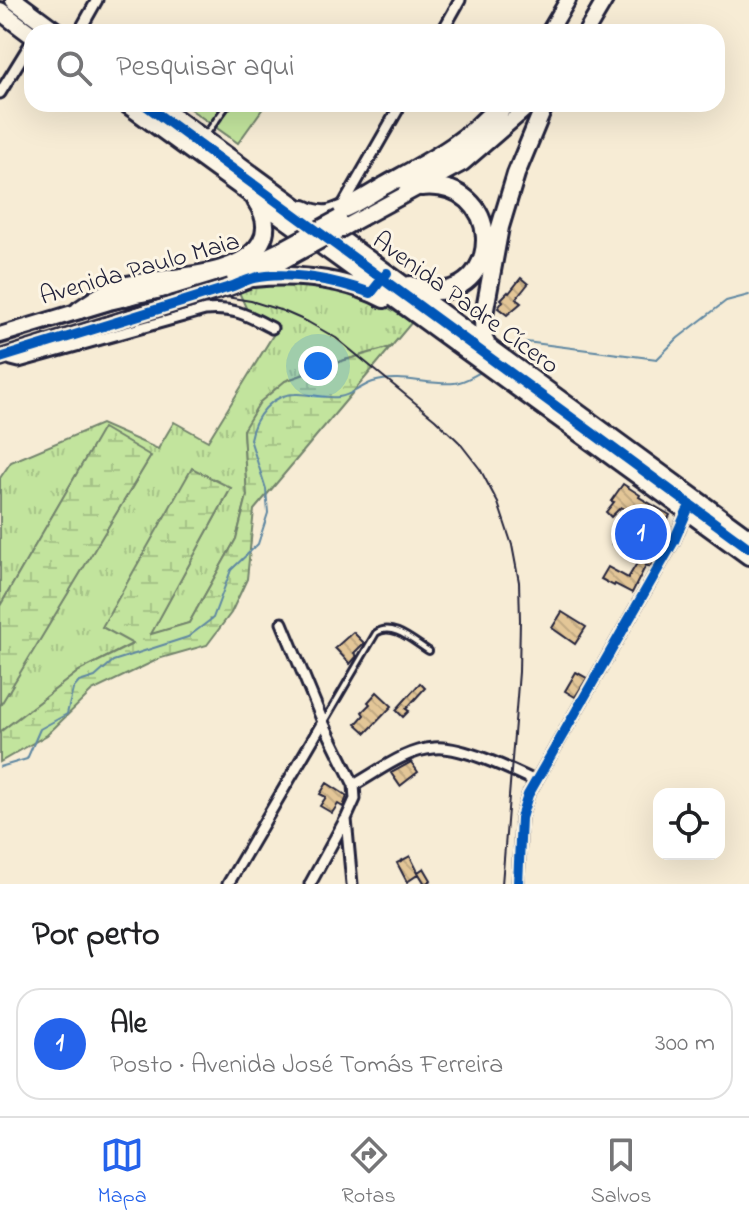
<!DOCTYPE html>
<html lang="pt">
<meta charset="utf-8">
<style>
:root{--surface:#fff;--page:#f6f6f6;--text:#202124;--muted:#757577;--line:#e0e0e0;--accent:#2563eb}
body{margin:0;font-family:"Indie Flower",sans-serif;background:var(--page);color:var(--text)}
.controls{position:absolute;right:24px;bottom:24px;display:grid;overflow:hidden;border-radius:16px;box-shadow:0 8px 32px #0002}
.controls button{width:72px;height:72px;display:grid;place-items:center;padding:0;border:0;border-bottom:2px solid var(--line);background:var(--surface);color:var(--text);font:40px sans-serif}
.you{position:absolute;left:318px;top:366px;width:28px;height:28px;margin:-20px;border:6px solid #fff;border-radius:50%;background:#1a73e8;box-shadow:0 0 0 12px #1a73e833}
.badge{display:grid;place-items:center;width:52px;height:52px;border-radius:50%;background:var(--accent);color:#fff;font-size:26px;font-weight:700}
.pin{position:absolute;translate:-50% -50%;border:4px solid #fff;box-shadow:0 2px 8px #0006}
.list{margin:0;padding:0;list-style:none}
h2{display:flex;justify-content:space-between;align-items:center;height:104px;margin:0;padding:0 32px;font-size:34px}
h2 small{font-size:26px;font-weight:400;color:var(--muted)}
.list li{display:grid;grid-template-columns:52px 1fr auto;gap:24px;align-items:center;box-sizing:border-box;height:112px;margin:0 16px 16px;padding:0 16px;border:2px solid var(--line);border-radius:24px}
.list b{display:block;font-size:30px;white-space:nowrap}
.list p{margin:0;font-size:26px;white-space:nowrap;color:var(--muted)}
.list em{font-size:26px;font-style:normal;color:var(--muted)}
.icon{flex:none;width:44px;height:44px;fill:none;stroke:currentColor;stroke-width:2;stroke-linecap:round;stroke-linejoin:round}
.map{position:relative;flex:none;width:749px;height:884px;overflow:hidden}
.search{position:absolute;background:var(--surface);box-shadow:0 8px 32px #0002;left:24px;right:24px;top:24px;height:88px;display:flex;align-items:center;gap:20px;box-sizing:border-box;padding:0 28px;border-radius:24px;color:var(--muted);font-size:30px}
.sheet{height:232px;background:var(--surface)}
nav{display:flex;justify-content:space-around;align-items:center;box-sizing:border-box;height:112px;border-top:2px solid var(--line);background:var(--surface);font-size:22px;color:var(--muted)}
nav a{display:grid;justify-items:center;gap:4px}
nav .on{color:var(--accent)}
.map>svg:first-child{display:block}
</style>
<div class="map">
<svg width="749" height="884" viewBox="0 0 749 884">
<defs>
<pattern id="grass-tufts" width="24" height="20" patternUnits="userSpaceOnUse" patternTransform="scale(2)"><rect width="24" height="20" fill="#c2e49d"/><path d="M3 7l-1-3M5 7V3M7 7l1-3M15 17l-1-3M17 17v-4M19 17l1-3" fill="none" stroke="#a6c388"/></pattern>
<pattern id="wetland-marsh" width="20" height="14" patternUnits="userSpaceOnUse" patternTransform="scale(2)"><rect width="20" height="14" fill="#c2e49d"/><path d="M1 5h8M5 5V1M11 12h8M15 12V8" fill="none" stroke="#a6c388"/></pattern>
<pattern id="building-back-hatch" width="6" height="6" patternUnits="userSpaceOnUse" patternTransform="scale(2)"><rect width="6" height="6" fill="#e3c697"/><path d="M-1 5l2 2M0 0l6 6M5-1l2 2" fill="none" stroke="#c2aa83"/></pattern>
</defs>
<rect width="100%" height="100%" fill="#f7ecd5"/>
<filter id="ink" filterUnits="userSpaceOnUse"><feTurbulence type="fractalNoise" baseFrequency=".0125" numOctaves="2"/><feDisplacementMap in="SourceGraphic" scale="16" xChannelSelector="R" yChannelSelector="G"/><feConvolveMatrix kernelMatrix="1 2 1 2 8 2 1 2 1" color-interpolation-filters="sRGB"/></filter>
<g filter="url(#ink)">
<!-- grass -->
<path fill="url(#grass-tufts)" stroke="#72836c" stroke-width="2" d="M289,283C317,286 345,289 372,300C385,305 399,314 412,322L391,347L345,360L285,381L243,430L247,496L236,539L189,623L150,635L231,488L103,627L134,643L79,671L0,732V705L150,457L103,429L0,606V478L11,462L101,424L158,449L174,422L208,441L278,327L247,310L238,290L254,285Z"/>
<!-- wetland -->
<path fill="url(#wetland-marsh)" stroke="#72836c" stroke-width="2" d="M391,347L254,510L247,579L231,613L207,645L161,658L92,691L47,735L0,762V732L79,671L133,644L102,627L192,468L231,488L151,634L189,623L236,539L247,496L243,430L260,402L285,381L345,360Z
M103,428L151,456L0,706V606Z"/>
<!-- green -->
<path fill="#c2e49d" stroke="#72836c" stroke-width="2" d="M183,104H266L238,143Z"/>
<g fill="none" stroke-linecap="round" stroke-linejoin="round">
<!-- stream -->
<path stroke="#5e87a2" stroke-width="2" d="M526,342L657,359L678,338L726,301L749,295
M0,767L27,759L40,729L67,714L73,689L79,682L95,677L113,661L188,637L213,618L231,570L258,544L268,513L266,489L250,439C254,417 272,394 295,394C309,393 324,399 339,397C352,395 361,386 373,382C400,374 427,385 454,383C463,383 474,375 483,371"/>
</g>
<!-- building -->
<path fill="url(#building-back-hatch)" stroke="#22223b" stroke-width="2" d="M521,278L528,284L516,299L521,303L507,315L498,308L503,301L501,299L508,292L509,293Z
M623,484L640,495L639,497L670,515L660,532L667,537L650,567L646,565L632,593L615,584L614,586L601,579L608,567L628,578L639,560L612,544L630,514L621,507L611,517L606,512L614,502L611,501Z
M562,612L586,627L575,644L552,628Z
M353,632L364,643L354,653L357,656L350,664L335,648Z
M576,672L587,678L575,697L565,691Z
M420,683L425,688L406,709L409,711L403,717L396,710Z
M377,692L392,706L366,733L356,724L364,715L362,712L370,704L368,702Z
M411,762L418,772L400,786L391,773Z
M327,783L347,796L343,807L338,804L332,813L320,806L326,797L320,794Z
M410,856L418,872L424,868L431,880L425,884L419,874L407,882L397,863Z"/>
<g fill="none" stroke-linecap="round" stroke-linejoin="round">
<!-- lane casing -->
<g stroke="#22223b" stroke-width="10">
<path id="lane" d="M207,133L228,104
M325,720L376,633C392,621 414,642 429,651"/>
</g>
<!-- street casing -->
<g stroke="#22223b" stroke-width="15">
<path id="street" d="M79,32L97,0
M442,32L460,0
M0,93L32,41
M342,207L401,104
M8,355L11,360L19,362L205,310C234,307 247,315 272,328
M282,623L323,722L354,785L355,799L346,819L352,884
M354,785C379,771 405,750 434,748C460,745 510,769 535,781
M228,884L323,722
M310,884L345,820
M518,884L521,818L528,795L674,541L687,511"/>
</g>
<!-- primary casing -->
<g stroke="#22223b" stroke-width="20">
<path id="primary" d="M549,32L568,0
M586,32L605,0
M404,183C444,163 481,141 507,104
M345,227L463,163L531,104
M230,287L253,278L292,256
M0,335L109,302L228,275L286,247
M0,358L161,308"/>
</g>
<!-- highway casing -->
<g stroke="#22223b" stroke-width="22">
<path id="highway" d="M14,0L57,32
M0,11L32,35
M127,104L749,556
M156,104L749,538
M304,209C312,213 319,215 328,214C345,211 369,195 384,186C427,162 467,143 499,104
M253,278C297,274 344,278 384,299
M410,285C418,287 426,290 434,291C504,292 504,179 421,187
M79,310C91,302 102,293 116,288C156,275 238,282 261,242C269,228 264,213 256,201
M489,349L484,339L483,320L500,227L516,174L545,104"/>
</g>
<!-- lane -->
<use href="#lane" stroke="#fcf5e5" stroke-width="4"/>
<!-- street -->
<use href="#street" stroke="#fcf5e5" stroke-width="9"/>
<!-- primary -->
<use href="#primary" stroke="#fcf5e5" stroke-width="14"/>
<!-- highway -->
<use href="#highway" stroke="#fcf5e5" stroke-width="16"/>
<!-- tram -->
<path stroke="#22223b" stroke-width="2" d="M220,296L251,301L283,311L308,322L336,338L435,419L459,442L480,469L498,503L512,545L519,582L520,620L519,672L502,884
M0,345L137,303L176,296"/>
<!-- primary-bridge casing -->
<g stroke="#22223b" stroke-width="20" stroke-linecap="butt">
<path id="primary-bridge" d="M286,247L339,218
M292,256L345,227
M161,308L230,287"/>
</g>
<!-- primary-bridge -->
<use href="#primary-bridge" stroke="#fcf5e5" stroke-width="14"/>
<!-- cycleway casing -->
<g stroke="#fcf5e5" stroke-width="15">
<path id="cycleway" d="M144,104L749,548
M0,358L230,287C238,284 246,280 254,278C289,270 338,281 371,293L387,273
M518,884L521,818L528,795L674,541L687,511"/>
</g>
<!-- cycleway -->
<use href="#cycleway" stroke="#0057b8" stroke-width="10"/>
</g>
</g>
<g text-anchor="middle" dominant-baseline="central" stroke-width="6" stroke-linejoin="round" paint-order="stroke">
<!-- street labels -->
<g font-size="26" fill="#22223b" stroke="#fcf5e5">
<text transform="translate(140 270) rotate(-16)">Avenida Paulo Maia</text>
<text transform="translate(465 304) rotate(36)">Avenida Padre Cícero</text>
</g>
</g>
</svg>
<div class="controls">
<button><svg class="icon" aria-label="locate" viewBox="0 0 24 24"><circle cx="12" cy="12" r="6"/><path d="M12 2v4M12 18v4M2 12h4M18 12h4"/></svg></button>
</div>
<div class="you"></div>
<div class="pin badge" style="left:641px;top:534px">1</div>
<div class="search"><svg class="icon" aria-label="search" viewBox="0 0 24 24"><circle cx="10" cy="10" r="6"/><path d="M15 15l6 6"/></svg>Pesquisar aqui</div>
</div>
<section class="sheet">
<h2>Por perto<small></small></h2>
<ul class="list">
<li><span class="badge">1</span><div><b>Ale</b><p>Posto · Avenida José Tomás Ferreira</p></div><em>300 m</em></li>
</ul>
</section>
<nav>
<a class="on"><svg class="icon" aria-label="map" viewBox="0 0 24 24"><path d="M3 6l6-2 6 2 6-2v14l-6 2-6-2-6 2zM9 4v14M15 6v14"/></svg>Mapa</a>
<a><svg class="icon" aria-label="directions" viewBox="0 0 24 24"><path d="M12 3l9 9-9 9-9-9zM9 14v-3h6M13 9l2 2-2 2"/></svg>Rotas</a>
<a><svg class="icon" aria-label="saved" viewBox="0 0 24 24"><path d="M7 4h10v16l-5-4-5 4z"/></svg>Salvos</a>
</nav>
